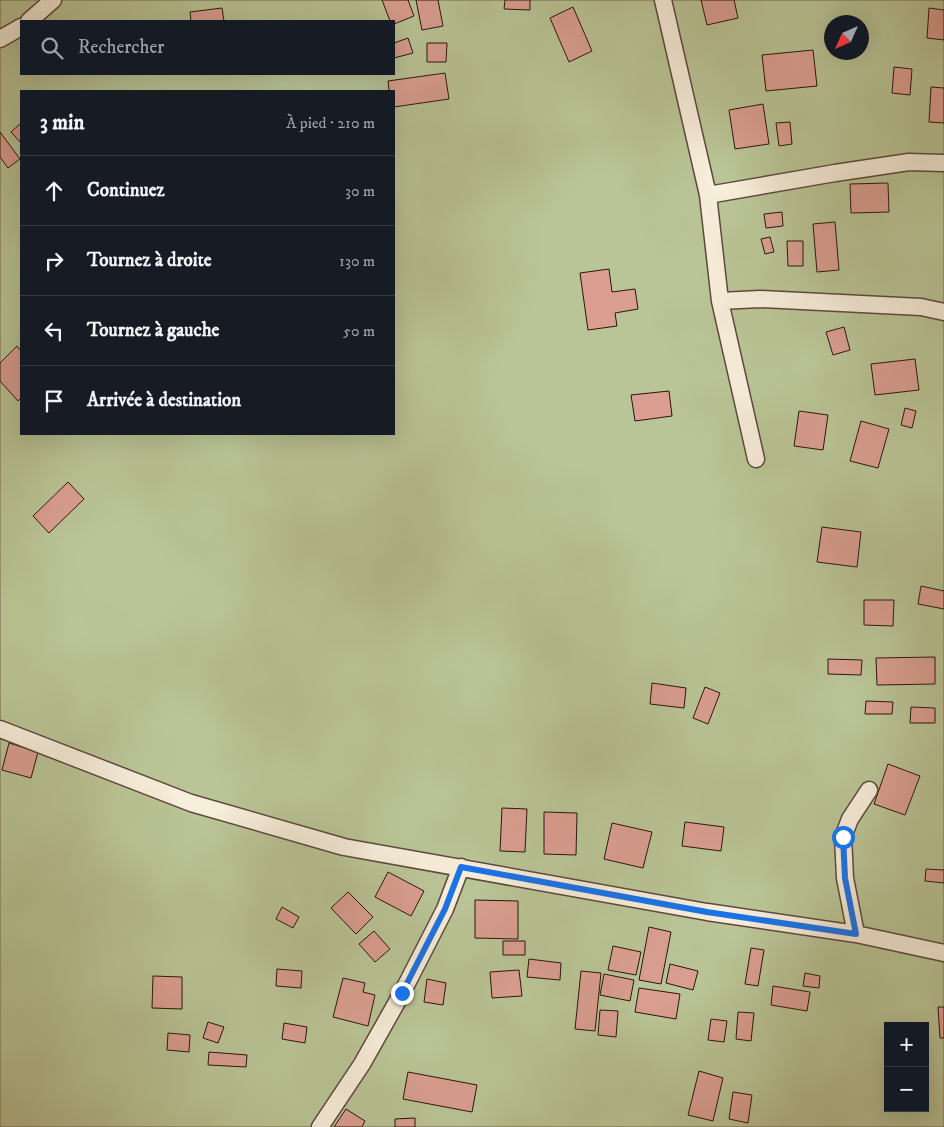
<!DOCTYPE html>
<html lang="fr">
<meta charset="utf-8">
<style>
:root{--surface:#171b24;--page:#20242c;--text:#f1f3f6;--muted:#9ea1a6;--line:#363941}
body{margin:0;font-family:"IM FELL DW Pica",serif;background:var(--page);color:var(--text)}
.controls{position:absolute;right:15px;bottom:15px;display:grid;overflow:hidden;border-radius:0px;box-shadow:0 5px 20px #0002}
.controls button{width:45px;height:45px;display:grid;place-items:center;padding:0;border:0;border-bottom:1px solid var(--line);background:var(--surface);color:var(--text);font:25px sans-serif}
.compass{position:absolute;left:824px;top:15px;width:45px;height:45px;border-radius:50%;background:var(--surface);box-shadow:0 5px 20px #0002;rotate:225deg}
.stop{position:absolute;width:15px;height:15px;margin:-11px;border:4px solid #1a73e8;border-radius:50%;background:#fff}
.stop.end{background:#1a73e8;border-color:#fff;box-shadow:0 1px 5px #0008}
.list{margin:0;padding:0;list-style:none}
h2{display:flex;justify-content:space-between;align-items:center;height:65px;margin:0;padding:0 20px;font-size:21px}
h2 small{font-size:16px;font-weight:400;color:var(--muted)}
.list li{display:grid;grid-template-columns:32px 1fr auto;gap:15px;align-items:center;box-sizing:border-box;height:70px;padding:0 20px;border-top:1px solid var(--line)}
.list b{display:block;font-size:19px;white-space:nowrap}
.list em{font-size:16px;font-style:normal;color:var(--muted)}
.icon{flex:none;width:28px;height:28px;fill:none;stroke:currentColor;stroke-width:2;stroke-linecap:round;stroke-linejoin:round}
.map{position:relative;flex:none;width:944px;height:1127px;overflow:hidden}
.search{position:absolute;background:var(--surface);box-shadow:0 5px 20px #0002;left:20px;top:20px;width:375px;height:55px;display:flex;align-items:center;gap:12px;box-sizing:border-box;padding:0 18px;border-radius:0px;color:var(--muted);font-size:19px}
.panel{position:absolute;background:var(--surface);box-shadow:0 5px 20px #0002;left:20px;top:90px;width:375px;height:345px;border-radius:0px}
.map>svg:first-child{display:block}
</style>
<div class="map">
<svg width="944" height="1127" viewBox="0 0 944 1127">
<rect width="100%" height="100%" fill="#f3e5c7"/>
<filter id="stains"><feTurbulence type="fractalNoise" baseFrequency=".004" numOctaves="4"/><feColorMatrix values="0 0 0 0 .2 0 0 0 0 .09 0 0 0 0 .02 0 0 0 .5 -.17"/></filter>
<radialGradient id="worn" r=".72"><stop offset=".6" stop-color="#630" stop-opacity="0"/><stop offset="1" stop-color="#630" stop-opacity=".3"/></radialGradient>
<!-- green -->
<path fill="#bac597" stroke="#726d52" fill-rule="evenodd" d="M0,0H944V1127H0ZM21,21H394V74H21ZM832,22H862V52H832ZM21,91H394V434H21ZM888,1026H925V1108H888Z"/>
<!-- building -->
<path fill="#da9f91" stroke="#29150d" d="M382,0H408L414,16L394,24V21H390Z
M416,0H438L443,26L422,30Z
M505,0H530V10L504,9Z
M701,0H734L738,18L707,25Z
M573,7L592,51L569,62L550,18Z
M222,8L224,21H191L190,12Z
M929,8L944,10V40L927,38Z
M408,38L413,53L394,58V43Z
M427,43H447L446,62H427Z
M813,50L817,86L766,91L762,55Z
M894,67L912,69L910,95L892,93Z
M445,73L449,99L394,107V91H389L388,81Z
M931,87L944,88V123L929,122Z
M763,104L769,144L735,149L729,110Z
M790,122L792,144L779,146L776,123Z
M21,123V143L11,132Z
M0,132L20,159L8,168L0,157Z
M888,183L889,212L851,213L850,184Z
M782,212L783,226L766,228L764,214Z
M835,222L839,270L817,272L813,224Z
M770,237L774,252L765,254L761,239Z
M787,241H803V266H788Z
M609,269L612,292L635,289L638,309L615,313L617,326L588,330L580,273Z
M844,327L850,350L833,355L826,332Z
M17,346L21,351V398L18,401L0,381V363Z
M915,359L919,390L875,395L871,364Z
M669,391L672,416L635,421L631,395Z
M905,408L916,411L912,428L901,425Z
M799,411L828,415L823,450L794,446Z
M861,421L889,429L878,468L850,461Z
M68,482L84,499L49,533L33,516Z
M822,527L861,532L857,567L817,562Z
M921,586L944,591V609L918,604Z
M864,600H894L893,626L864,625Z
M935,657V684L877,685L876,658Z
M828,659L862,660L861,675L828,674Z
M652,683L686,688L684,708L650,704Z
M705,687L720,693L708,724L693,718Z
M866,701L893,702L892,714H865Z
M911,707L935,708V723H910Z
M9,743L38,752L31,778L2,770Z
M888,764L920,776L905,815L874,804Z
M502,808L527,809L525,852L500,851Z
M544,812L577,813L576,855L544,854Z
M685,822L724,827L721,851L682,846Z
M612,823L652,832L643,868L604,859Z
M926,869L944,870V883L925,881Z
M388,872L424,891L411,916L375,897Z
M348,892L373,917L356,934L331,908Z
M475,900L518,901V939L475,938Z
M282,907L299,917L293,928L276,919Z
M649,927L671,932L661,984L639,980Z
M374,931L390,949L375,962L359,944Z
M503,941H525V955H503Z
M613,946L641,952L636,975L608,970Z
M751,948L764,950L758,986L745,984Z
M529,959L561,963L560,980L527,977Z
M670,964L698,971L693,990L666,983Z
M277,969L302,971L301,988L276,986Z
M519,970L522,996L492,998L490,972Z
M581,971L601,973L595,1031L575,1029Z
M805,973L820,976L819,988L803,986Z
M604,974L634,980L630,1001L600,995Z
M153,976L182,977V1009L152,1008Z
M343,978L365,983L363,992L375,995L368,1026L333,1017Z
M427,979L446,983L443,1005L424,1002Z
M773,986L810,992L807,1011L771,1005Z
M639,988L680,994L676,1019L635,1012Z
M938,1007H944V1038H940Z
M600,1010L618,1011L616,1037L598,1035Z
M738,1012L754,1013L751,1041L736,1039Z
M711,1019L727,1021L724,1042L708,1040Z
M208,1022L224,1027L218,1043L203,1038Z
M284,1023L307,1027L305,1043L282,1039Z
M168,1033L190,1035L189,1052L167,1050Z
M209,1052L247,1055L246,1067L208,1065Z
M699,1071L723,1078L713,1121L688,1115Z
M408,1072L477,1085L472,1112L403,1099Z
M733,1092L752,1095L748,1123L729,1119Z
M346,1109L365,1121L362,1127H334Z
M415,1118V1127H395V1119Z"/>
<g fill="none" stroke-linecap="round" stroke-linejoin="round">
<!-- street casing -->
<g stroke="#5c493c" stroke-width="19">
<path id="street" d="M663,0L708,195L720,301L756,459
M29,21L53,0
M0,39L21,27
M708,195L835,173L909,162L944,163
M720,301L760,299L921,307L944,312
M0,729L191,803L344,847L707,912L856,934L944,953
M856,934L845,878L843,837L850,819L869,790
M320,1127L362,1064L402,993L445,909L461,867"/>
</g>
<!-- street -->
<use href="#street" stroke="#f7eedb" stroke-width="16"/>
</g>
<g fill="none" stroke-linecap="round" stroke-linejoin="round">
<!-- route -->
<path stroke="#1a73e8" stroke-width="6" d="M402,993L445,909L461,867L707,912L856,934L845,878L843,837"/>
</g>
<rect width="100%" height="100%" filter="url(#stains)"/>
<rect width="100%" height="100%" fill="url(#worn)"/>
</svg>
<div class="controls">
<button>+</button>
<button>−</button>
</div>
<svg class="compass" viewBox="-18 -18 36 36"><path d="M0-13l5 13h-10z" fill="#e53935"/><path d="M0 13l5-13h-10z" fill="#9ea1a6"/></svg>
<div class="stop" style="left:843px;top:837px"></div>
<div class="stop end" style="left:402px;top:993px"></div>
<div class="search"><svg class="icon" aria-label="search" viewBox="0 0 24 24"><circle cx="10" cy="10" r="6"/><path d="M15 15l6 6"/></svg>Rechercher</div>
<section class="panel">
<h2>3 min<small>À pied · 210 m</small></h2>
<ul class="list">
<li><svg class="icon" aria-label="ahead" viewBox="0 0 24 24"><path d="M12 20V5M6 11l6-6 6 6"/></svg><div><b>Continuez</b></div><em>30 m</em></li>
<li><svg class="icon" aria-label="right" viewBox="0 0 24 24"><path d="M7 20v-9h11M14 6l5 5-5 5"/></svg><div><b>Tournez à droite</b></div><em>130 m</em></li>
<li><svg class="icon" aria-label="left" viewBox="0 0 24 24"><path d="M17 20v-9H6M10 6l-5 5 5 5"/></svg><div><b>Tournez à gauche</b></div><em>50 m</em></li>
<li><svg class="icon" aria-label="arrive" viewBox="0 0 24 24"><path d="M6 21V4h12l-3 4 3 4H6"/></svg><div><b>Arrivée à destination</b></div></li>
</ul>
</section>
</div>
